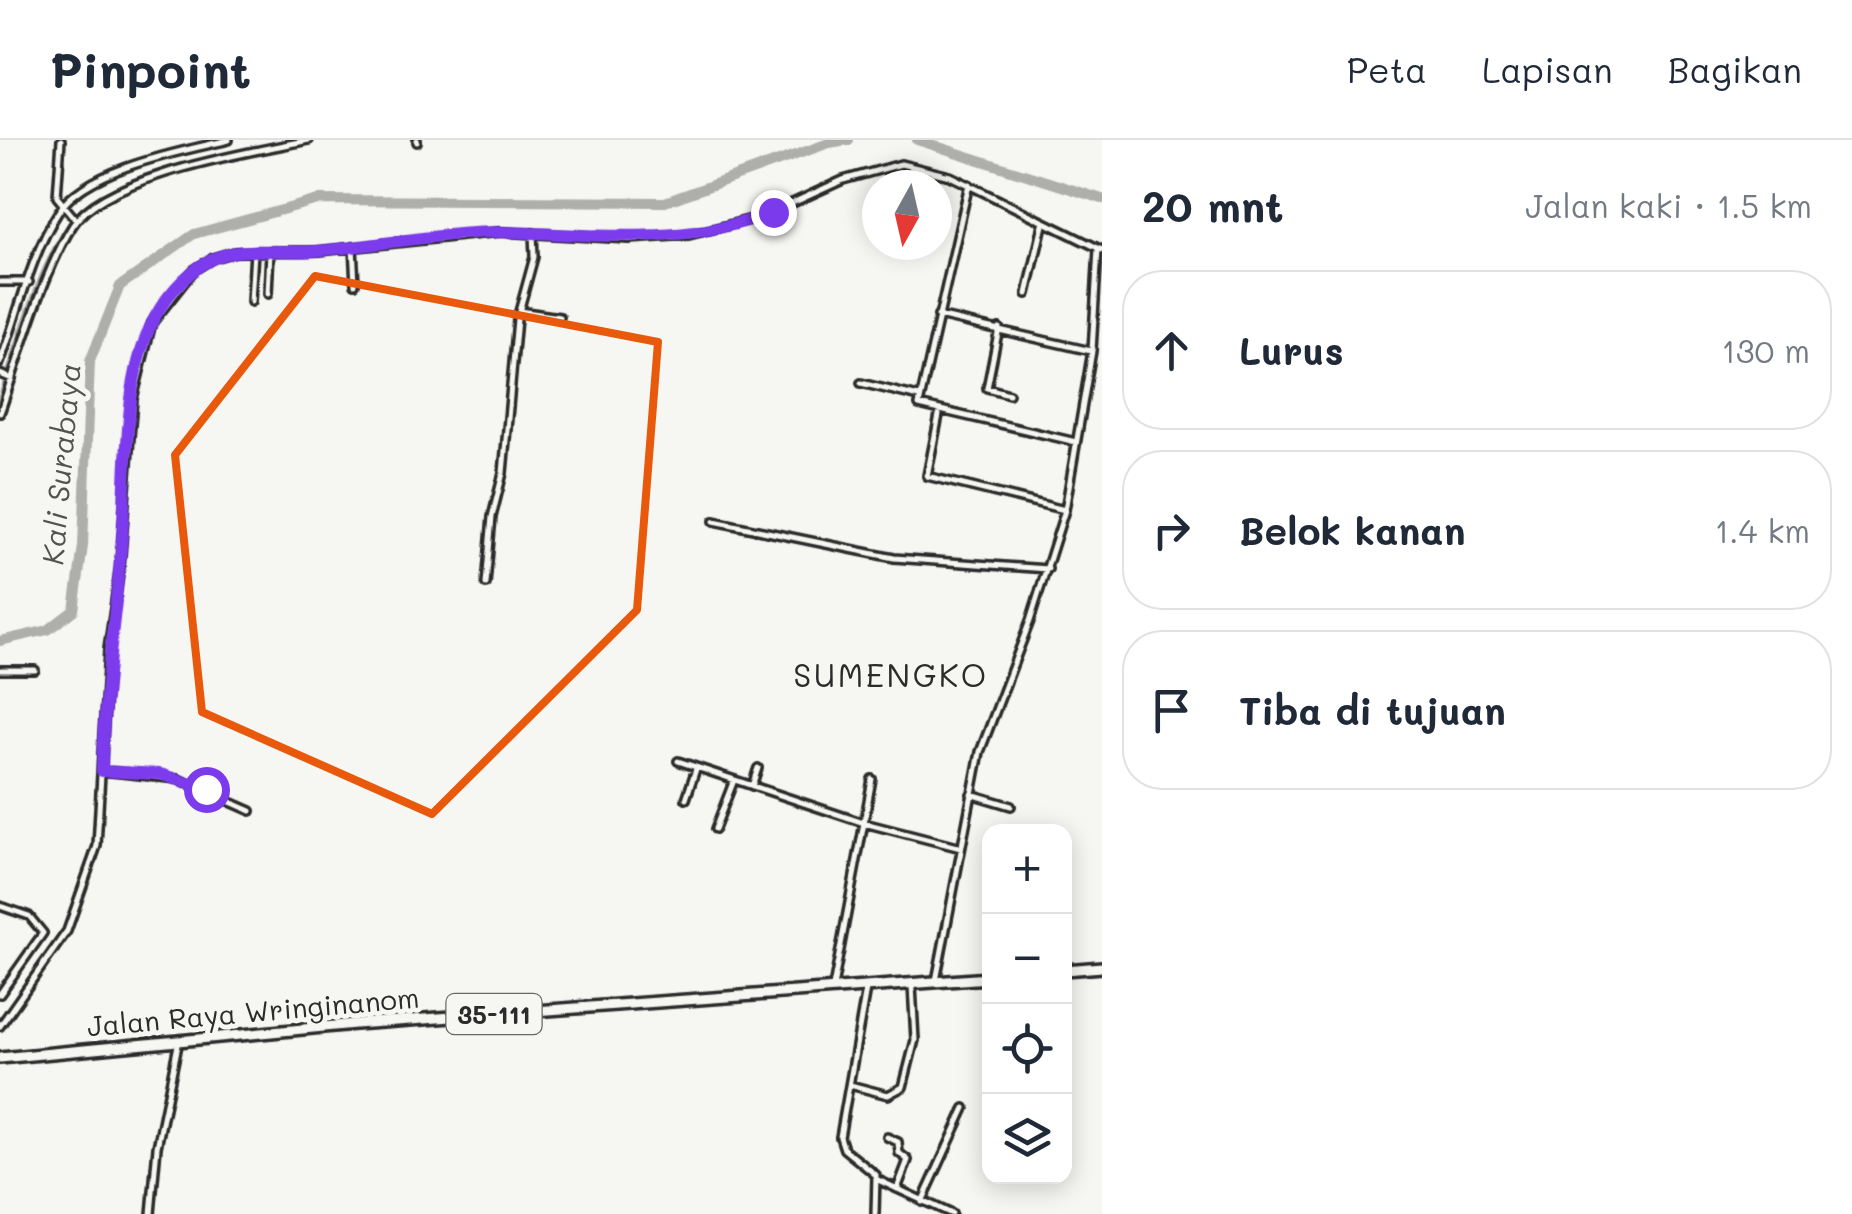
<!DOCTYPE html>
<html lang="id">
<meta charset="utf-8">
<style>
:root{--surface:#fff;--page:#f2f2f3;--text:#1f2937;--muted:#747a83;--line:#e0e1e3}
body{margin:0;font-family:Mali,sans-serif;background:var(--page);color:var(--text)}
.controls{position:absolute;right:30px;bottom:30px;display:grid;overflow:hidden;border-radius:20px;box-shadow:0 5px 25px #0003}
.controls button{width:90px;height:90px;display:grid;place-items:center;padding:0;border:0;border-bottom:2px solid var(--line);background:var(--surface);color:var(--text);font:50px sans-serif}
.compass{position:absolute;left:862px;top:30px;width:90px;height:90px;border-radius:50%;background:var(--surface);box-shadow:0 5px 25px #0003;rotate:188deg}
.stop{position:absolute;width:30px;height:30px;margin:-22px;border:8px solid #7c3aed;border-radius:50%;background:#fff}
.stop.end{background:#7c3aed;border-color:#fff;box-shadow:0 2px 10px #0008}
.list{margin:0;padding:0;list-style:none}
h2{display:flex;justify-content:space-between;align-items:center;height:130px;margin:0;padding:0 40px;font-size:42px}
h2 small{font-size:32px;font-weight:400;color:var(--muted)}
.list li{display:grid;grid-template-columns:65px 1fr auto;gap:30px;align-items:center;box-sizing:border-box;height:160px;margin:0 20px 20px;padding:0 20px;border:2px solid var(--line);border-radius:40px}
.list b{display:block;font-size:38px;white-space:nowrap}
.list em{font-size:32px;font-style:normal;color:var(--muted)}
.icon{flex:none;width:55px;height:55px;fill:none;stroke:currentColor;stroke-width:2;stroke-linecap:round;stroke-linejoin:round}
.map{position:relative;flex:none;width:1102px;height:1074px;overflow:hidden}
header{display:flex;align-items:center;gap:60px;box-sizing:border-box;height:140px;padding:0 50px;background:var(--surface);border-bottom:2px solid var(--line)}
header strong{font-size:48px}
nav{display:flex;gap:55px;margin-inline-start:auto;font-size:35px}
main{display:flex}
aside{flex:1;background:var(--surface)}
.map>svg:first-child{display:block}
</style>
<header>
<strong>Pinpoint</strong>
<nav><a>Peta</a><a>Lapisan</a><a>Bagikan</a></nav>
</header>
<main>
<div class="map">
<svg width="1102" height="1074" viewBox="0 0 1102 1074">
<rect width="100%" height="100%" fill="#f6f6f2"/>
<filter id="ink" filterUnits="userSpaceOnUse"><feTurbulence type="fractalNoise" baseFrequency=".01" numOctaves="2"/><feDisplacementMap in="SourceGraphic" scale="20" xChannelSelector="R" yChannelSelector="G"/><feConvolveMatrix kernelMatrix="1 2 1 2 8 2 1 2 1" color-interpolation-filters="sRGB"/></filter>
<g filter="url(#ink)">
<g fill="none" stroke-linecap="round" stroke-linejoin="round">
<!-- canal -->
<path stroke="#aeaeab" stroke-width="5" d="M192,23L291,0
M112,52L138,41
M0,257C18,208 46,91 90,65"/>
<!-- river -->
<path stroke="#aeaeab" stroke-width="10" d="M917,0L1102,59
M0,501L48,490L74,470L83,406L90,221L120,146L194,94L318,60L665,62L829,3L849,0"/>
<!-- minor casing -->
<g stroke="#2b2b2b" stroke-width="12">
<path id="minor" d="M61,0L57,57L76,80
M417,0V2
M969,44L919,265L1076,302
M353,107L355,144
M0,142H29
M268,154L270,111
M1027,154L1043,85
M251,162L254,111
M519,171L560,177
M938,176L1091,211
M999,188L987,248L1009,254
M0,223C18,174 31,114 59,71C87,28 183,11 229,0
M0,234L12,239
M861,243L919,257
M0,273C20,217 42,134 73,85C105,35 252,12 309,0
M939,275L927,336L1065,370
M714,381L894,418L1048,429
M486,444L492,377L503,333L517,179L534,117L533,93
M0,530H35
M678,621L864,683L833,847
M102,631L178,639L251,671
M872,639L864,683L961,708
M752,646L758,628
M971,654L1011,666
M686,659L696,629
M715,689L734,640
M0,766L29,776L43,793L0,854
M936,841L980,612L1030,481L1065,370L1092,211L1098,109
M866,849L840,997L844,1009L876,1035L875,1074
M0,886L67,791L97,706L108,509L120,427L133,259L152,183L194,130L213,118L235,112L319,111L500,92L629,99L689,95L764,76L843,40L901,24L950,36L1102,110
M850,945L888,955L903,947L915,900L912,845
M887,997L898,1002L899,1013L908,1020L897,1049
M878,1040L952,1074
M922,1062L965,968
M151,1074L157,1007L179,900"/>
</g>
<!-- primary casing -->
<g stroke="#2b2b2b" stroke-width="16">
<path id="primary" d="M1064,830L1102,827
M0,918L355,884L989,838"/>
</g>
<!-- minor -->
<use href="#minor" stroke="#f6f6f2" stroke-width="5"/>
<!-- primary -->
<use href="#primary" stroke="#f6f6f2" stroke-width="9"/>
</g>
</g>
<g fill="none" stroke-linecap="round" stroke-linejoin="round" filter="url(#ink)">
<!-- route -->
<path stroke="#7c3aed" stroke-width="12" d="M206,649L160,634L102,631C103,552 116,475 122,397C128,330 122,250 150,187C162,160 184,134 210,120C241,104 281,114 315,111C377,106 442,92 503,92C597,94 683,107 773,72"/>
</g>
<!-- marked area -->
<path fill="none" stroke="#e8590c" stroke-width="8" stroke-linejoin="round" d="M315,136L658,202L637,470L432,674L202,572L175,315Z"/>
<g text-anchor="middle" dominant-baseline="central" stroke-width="10" stroke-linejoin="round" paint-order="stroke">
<!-- shield labels -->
<rect fill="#f6f6f2" stroke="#686867" stroke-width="2.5" x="446.5" y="854" width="95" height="40" rx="8"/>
<g font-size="25" font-weight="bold" fill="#2b2b2b">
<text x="494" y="874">35-111</text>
</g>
<!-- street labels -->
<g font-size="28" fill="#2b2b2b" stroke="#f6f6f2">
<text transform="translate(253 871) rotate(-5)">Jalan Raya Wringinanom</text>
</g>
<!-- water labels -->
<g font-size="30" font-style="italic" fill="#525251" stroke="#f6f6f2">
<text transform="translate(60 324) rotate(-85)">Kali Surabaya</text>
</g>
<!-- quarter labels -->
<g font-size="32" letter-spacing="2.5" fill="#2b2b2b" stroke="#f6f6f2">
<text x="891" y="534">SUMENGKO</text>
</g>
</g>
</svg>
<div class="controls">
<button>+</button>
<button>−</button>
<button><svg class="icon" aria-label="locate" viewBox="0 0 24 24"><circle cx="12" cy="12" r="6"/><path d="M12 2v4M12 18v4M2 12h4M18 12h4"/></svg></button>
<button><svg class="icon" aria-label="layers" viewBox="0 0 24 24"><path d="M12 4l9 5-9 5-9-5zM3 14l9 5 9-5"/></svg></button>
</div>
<svg class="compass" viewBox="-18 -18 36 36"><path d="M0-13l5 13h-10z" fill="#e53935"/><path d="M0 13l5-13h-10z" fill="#747a83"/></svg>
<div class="stop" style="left:206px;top:649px"></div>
<div class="stop end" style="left:773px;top:72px"></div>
</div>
<aside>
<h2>20 mnt<small>Jalan kaki · 1.5 km</small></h2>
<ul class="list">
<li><svg class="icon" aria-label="ahead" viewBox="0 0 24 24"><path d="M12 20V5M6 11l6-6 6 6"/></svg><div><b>Lurus</b></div><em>130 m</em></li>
<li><svg class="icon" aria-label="right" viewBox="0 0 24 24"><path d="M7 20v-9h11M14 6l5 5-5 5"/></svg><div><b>Belok kanan</b></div><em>1.4 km</em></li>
<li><svg class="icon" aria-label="arrive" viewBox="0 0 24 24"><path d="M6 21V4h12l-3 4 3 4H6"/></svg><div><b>Tiba di tujuan</b></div></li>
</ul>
</aside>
</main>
